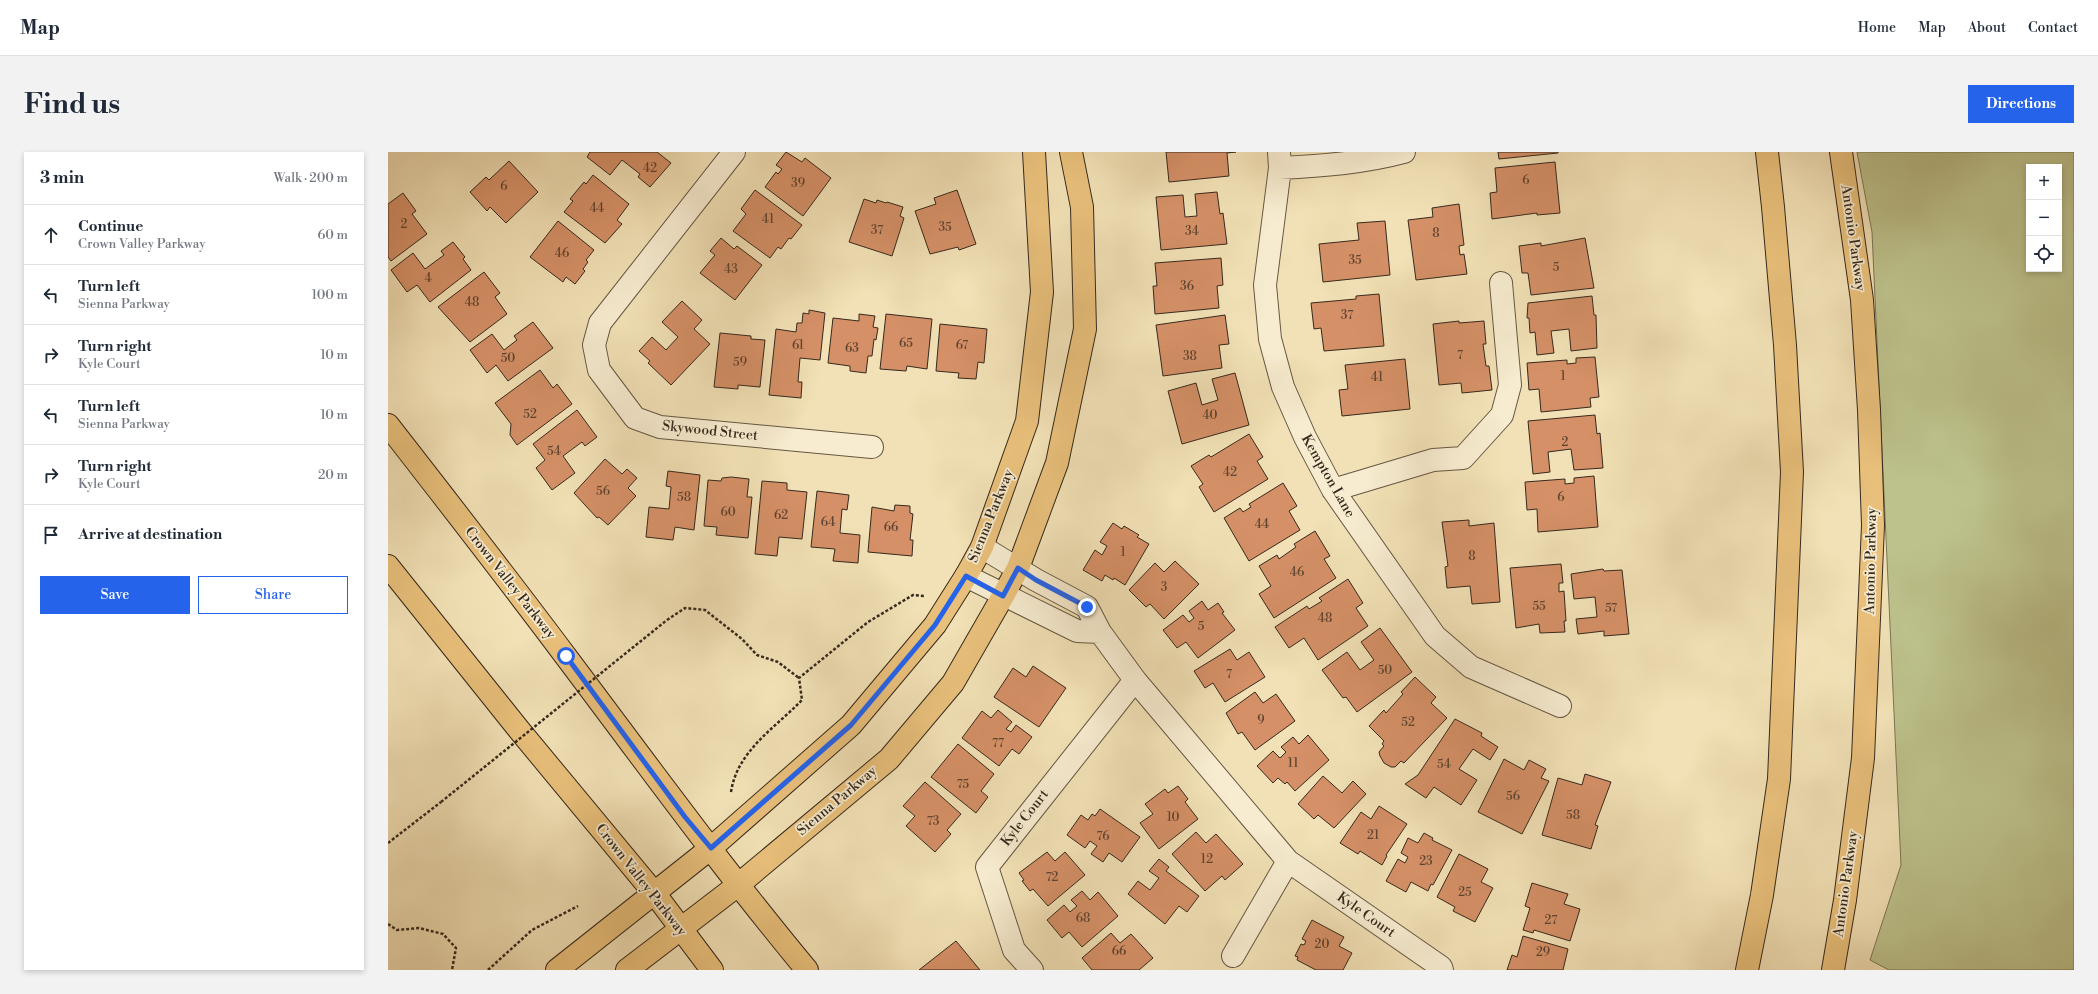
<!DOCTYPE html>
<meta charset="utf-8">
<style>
:root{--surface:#fff;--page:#f2f2f3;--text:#1f2937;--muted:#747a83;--line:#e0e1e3;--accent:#2563eb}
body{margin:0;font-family:"Libre Bodoni",serif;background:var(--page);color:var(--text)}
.controls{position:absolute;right:12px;top:12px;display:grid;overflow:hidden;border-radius:0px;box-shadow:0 2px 6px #0003}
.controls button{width:36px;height:36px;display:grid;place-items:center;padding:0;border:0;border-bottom:1px solid var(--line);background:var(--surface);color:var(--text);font:20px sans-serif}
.stop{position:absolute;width:12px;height:12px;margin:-9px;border:3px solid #2563eb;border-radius:50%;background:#fff}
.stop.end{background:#2563eb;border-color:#fff;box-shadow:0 1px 4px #0008}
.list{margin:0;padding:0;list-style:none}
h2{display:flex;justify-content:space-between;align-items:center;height:52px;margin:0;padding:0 16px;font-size:17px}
h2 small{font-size:13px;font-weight:400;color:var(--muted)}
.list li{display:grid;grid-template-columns:26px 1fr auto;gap:12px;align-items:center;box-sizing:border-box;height:60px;padding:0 16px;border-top:1px solid var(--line)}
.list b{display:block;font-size:15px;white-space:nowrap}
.list p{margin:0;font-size:13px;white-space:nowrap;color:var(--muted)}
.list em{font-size:13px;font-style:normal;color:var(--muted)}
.actions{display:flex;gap:8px;padding:12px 16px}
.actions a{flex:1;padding:9px 0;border:1px solid var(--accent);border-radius:0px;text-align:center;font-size:14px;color:var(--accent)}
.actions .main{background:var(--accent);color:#fff}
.icon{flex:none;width:22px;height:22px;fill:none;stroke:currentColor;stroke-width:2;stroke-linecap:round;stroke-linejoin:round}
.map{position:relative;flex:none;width:1686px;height:818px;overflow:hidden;border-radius:0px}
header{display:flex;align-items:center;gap:24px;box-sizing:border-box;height:56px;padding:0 20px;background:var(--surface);border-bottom:1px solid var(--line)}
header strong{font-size:19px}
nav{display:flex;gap:22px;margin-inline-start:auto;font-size:14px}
.intro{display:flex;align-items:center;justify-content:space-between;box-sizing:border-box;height:96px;padding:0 24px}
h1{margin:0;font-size:28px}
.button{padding:10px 18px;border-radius:0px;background:var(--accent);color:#fff;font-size:14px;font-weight:700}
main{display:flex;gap:24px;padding:0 24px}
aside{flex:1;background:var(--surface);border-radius:0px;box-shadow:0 2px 6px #0003}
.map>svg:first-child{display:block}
</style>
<header>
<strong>Map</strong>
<nav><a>Home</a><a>Map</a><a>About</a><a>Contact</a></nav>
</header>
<div class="intro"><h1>Find us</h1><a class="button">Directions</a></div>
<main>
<aside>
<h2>3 min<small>Walk · 200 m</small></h2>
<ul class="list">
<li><svg class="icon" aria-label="ahead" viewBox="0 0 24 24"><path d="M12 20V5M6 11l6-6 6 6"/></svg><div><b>Continue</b><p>Crown Valley Parkway</p></div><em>60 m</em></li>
<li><svg class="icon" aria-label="left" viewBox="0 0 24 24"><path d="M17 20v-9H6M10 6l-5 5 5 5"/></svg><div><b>Turn left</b><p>Sienna Parkway</p></div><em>100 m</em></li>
<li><svg class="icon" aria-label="right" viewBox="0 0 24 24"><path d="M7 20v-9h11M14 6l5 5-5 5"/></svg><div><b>Turn right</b><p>Kyle Court</p></div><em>10 m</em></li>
<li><svg class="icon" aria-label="left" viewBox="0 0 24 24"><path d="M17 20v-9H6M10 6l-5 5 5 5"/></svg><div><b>Turn left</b><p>Sienna Parkway</p></div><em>10 m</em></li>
<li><svg class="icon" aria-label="right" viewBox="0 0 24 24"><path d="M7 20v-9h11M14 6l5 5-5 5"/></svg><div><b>Turn right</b><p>Kyle Court</p></div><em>20 m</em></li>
<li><svg class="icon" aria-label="arrive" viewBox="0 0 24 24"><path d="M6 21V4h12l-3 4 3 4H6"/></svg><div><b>Arrive at destination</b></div></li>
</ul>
<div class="actions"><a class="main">Save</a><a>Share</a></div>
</aside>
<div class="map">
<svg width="1686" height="818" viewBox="0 0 1686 818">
<rect width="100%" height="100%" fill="#f2e1b6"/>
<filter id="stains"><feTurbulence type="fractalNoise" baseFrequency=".005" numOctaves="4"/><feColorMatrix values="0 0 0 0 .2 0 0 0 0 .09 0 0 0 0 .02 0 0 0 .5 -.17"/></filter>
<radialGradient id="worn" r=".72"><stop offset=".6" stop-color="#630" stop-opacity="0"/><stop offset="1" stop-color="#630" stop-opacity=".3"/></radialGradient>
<!-- green -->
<path fill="#bdc28c" stroke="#7a7654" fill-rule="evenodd" d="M1469,0H1686V818H1501L1482,808L1513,713L1484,80ZM1641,15H1671V117H1641Z"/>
<!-- building -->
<path fill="#d59067" stroke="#36291d" d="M202,0H269L283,11L262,35L250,25L252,22L234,8L222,23L199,5Z
M398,0L414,10L417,6L443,26L415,64L377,35L388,20L390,22L394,17L388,13Z
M778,0H848L839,1L841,24L781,30Z
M1110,0H1170V1L1111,7Z
M121,9L150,40L118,71L102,55L99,59L82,40L98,25L101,28Z
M1167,10L1172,61L1149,63V61L1104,67L1102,41L1109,40L1107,16Z
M205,23L241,52L229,68L234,72L217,91L176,60L185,49L182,47L196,30L198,32Z
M367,38L414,73L403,87L401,86L393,97L390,95L382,106L345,79L358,62L353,57Z
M569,38L588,92L571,98L570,95L542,102L527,59L548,52L546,46Z
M829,40L832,62L835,61L839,92L773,98L768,45L795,43L797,65L809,64L807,42Z
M15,41L28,59L24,62L39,82L3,109L0,105V52Z
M476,47L488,51L489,48L498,51L499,50L515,55L512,64L516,66L504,104L461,90Z
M1071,52L1076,93L1071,94L1072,103L1076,102L1079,122L1028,128L1020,68L1045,65L1044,56Z
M170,69L206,98L198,108L200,110L195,117L197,119L187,132L178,125L175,130L142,105Z
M997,69L1002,123L935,130L931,92L971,88L969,71Z
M333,86L346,97L349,94L374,113L347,148L312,121L327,103L322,99Z
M1197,86L1206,136L1143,143L1140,121H1134L1131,94L1153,91V94Z
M65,90L77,105L75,107L83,118L42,150L29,133L19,140L3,118L25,101L37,117L56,103L53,99Z
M833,106L835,133L829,134L831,156L767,162L765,134H769L767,111Z
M96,120L112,141L107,145L119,162L82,190L50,155Z
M991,142L996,194L936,199L933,176L926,177L923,151L968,147V144Z
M1204,144L1206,163H1208L1209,196L1183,199L1181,177L1163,179L1166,201L1149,203L1147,180L1142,181L1141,166H1139L1140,151Z
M294,149L314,168L306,177L322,192L283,233L260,211L262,209L251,199L264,185L278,198L290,185L274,170Z
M421,158L437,161L432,208L412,206L410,230H414L413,246L381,243L388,177L408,180L409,171H414L415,161L421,162Z
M471,162L487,164L485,175L490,176L488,188L486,187L484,204H480L478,221L462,219V214L440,211L445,166L471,169Z
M498,162L544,167L539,217L519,214L518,219L492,217Z
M837,163L841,192L831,193L834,216L775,224L768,173Z
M1071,169V171L1096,169L1098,192H1095L1098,214H1101L1104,238L1074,241L1073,231L1051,233L1045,172Z
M145,170L165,196L120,229L108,213L99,221L82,198L104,182L116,198L129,188L126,184Z
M552,172L599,177L596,211L590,210L588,227L570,226L571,221L548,219Z
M332,181L363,184V187L377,188L372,235L350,233V237L326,235Z
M1207,205L1211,245L1202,246L1203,255L1153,260L1151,237L1141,238L1139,211L1179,208V212L1188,211V206Z
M1017,207L1022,257L954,264L951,238L960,237L957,213Z
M152,218L165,236L169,232L184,252L129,293L122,283L123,272L107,251Z
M847,221L861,273L794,292L780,239L808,231L814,253L830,248L824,227Z
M189,258L209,285L197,294L194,290L175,304L187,321L164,338L148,316L157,308L145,292Z
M1207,263L1209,282L1212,281L1215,316L1186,318L1183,297L1160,300L1162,320L1145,322L1140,269Z
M861,282L875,305L869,309L880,327L826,360L811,335L815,332L803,314L821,303L823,305Z
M217,307L234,322L239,317L249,326L240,336L248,344L220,373L211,365L209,366L186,341Z
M280,319L312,323L306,378L287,375L285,388L258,385L261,355L281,357L283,335L278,334Z
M1206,324L1210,375L1150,380L1149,357L1139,358L1137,330L1177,327V332L1186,331V326Z
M343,325L361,327L359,345H364L360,386L328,383L329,375L316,374L320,328L333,329L334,326Z
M374,329L399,331V338L419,340L414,387L391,385L389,404L367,402Z
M895,331L909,354L901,359L912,378L861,409L836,366L852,356L855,360L863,355L861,352Z
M429,339L461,343L459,358L454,357L452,381L472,383L470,411L445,409L447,397L423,395Z
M507,353L522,354V361L525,362L522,388H525L524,404L480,400L484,355L506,359Z
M1081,368V374L1106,371L1112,450L1084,452L1082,434L1059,436L1057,415L1060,414L1054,370Z
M725,371L734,377L736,374L751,383L749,385L761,392L737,433L726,426L725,428L717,423L714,429L695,418L707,398L714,403L719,394L712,390Z
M927,379L942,404L936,407L948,426L886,466L871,442L883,434L871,414L889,403L891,407L908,395L906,392Z
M787,409L811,432L776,467L762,452L758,455L741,438L767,411L776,420Z
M1173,412L1175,431H1171V440L1176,439L1178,469H1176L1177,480L1152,481L1151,472L1128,476L1122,416Z
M1215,417L1216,419L1234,418L1241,482L1216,484V479L1190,482L1188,467L1209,465L1207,445L1186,447L1183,422Z
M960,427L975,451L968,456L980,474L930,508L916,486L901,496L887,475L919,454L921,457L934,449L931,446Z
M814,449L820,458L830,451L836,460L834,461L847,478L810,506L798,490L789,496L775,478L795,463L801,470L806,466L801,459Z
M992,476L1024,520L969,560L958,545L955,546L934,518L959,500L972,518L986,508L973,490Z
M842,497L849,508L861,500L877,525L837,550L825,531L817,536L806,519Z
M645,514L678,536L651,575L606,545L625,516L638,525Z
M1027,525L1048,545L1043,551L1059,566L1016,611L1013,609L1007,615H1003L996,611L992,604L991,600L996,594L994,592L996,589L981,574L996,558L998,561L1015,542L1013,540Z
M867,540L875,551L888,542L907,569L867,598L854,580L850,582L838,561Z
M610,558L624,570L618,577L623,580L628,573L644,585L631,602L624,597L611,614L574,586L594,559L603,566Z
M1067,567L1094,581L1093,584L1110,595L1102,608L1085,597L1071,617L1089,628L1073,653L1046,635L1038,646L1017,632L1030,623Z
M920,583L941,608L907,639L899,630L897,632L890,626L885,631L869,614L885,599L892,606L898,600L893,595L905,585L911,592Z
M570,592L606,622L593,639L600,645L588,661L543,625Z
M1116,607L1136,618L1141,608L1158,617L1153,626L1161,629L1134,682L1090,660Z
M1197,622L1223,630L1207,673L1210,674L1203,697L1154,683L1170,626L1194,633Z
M935,624L954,641L965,629L978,642L946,676L930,663L926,667L910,652Z
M537,630L573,662L559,678L563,682L547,700L518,674L527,664L515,654Z
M790,634L800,647L797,650L810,667L771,697L752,671L765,662L757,652L777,637L780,641Z
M991,654L1019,672L998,703L999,704L994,713L972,699L970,702L952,691L973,660L983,667Z
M712,657L752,685L734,710L721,701L715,710L703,702L709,694L702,689L697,696L679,683L693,663L700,668L704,662L707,664Z
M808,680L818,691L828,682L855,712L837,728L834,724L817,739L784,702Z
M1036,681L1045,686L1044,688L1064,698L1045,733L1043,732L1040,739L1023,730L1018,740L998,729L1010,707L1017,711L1020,705L1013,701L1020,686L1030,691Z
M659,700L667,709L677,700L697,723L660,754L645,737L642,739L634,729L636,728L631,721Z
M1071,702L1100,717L1093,730L1105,736L1087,770L1065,759L1067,755L1049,745Z
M771,707L781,715L778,719L811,744L799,760L791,754L777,772L740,742L750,729L762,738L771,726L761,719Z
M1144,731L1180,742L1176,752L1192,757L1182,789L1146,778L1145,781L1135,778L1142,756L1137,754Z
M694,739L702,748L710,740L730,764L694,795L681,780L674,786L659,768L676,753L682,760L689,754L683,748Z
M924,768L956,785L951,794L964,801L955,818H928L909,808L910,805L907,804L913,792L916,793L918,789L914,787Z
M723,781L732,791L743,782L765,806L751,818H704L694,806Z
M1135,784L1180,797L1175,818H1119L1124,803L1129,805Z
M568,789L592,818H531Z"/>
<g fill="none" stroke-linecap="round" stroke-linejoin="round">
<!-- minor casing -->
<g stroke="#655743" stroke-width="24">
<path id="minor" d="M346,0L212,171L206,193L211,218L247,266L272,275L484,295
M891,0L892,16L877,133L882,187L895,235L917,285L945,338L1047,484L1083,515L1172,554
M892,16C933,14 975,11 1016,0
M945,338L1045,308L1075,306L1114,263L1122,233L1113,131
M594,395L648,428L699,455L712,480L747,528L900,709L1053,815L1054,818
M578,424L689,479L712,480
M845,804L900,709
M644,818L626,798L599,715L747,528"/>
</g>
<!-- major casing -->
<g stroke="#36291d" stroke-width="24">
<path id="major" d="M0,273C60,350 120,427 179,506C258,611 335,717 419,818
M0,414L132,579L267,742L324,818
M169,818L323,696L463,573L547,473L578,424L594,395L639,269L654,140L646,0
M239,818L350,733L501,607L565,531L615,444L630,416L669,311L697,177L694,55L683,0
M1359,818L1374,743L1391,627L1404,320L1397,193L1385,55L1379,0
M1445,818L1457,748L1475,606L1485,373L1481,258L1474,148L1453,0"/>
</g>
<!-- path -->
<path stroke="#36291d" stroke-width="2.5" stroke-dasharray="3 2" stroke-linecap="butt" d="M279,468L297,456L317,458L354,487L369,503L390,510L411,526
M343,640C349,599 387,576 414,548L411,526L480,470L525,443L537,444
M0,691L53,650
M0,772L9,778L31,776L55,782L68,796L64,818
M100,818L144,778L190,754"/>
<!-- minor -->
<use href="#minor" stroke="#f7ecd0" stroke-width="22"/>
<!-- major -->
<use href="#major" stroke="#e9c07b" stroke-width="22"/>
<!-- path-bridge -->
<path stroke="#36291d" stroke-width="2.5" stroke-dasharray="3 2" stroke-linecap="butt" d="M53,650L279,468"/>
</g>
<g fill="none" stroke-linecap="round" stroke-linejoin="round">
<!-- route -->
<path stroke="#2563eb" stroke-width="5" d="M178,504L297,665L323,696L463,573L547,473L578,424L615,444L630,416L648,428L699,455"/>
</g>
<g text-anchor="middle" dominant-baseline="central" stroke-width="3.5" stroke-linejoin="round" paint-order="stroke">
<!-- number labels -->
<g font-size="12" fill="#5e4330">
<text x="262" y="16">42</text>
<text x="1138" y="28">6</text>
<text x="410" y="31">39</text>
<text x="116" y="34">6</text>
<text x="209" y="56">44</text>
<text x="380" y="67">41</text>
<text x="16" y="72">2</text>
<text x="557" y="75">35</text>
<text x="489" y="78">37</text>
<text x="804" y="79">34</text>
<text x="1048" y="81">8</text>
<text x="174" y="101">46</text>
<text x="967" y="108">35</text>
<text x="1168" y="115">5</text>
<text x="343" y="117">43</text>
<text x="40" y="126">4</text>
<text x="799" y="134">36</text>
<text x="84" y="150">48</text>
<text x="959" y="163">37</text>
<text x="518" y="191">65</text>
<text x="410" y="193">61</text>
<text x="574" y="193">67</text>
<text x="464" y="196">63</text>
<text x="1072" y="203">7</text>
<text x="802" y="204">38</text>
<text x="120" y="206">50</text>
<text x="352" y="210">59</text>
<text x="1175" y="224">1</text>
<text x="989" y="225">41</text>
<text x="142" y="262">52</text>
<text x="822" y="263">40</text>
<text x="1177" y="290">2</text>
<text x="166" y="299">54</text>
<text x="842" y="320">42</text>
<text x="215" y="339">56</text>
<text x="296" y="345">58</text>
<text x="1173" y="345">6</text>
<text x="340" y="360">60</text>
<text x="393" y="363">62</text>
<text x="440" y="370">64</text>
<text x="874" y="372">44</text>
<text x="503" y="375">66</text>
<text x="735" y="400">1</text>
<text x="1084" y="404">8</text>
<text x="909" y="420">46</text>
<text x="776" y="435">3</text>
<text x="1151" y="454">55</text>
<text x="1223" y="456">57</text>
<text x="937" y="466">48</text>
<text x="813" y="474">5</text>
<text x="997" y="518">50</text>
<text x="841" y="522">7</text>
<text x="873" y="568">9</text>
<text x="1020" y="570">52</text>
<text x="610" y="591">77</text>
<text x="905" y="611">11</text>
<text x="1056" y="612">54</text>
<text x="575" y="632">75</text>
<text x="1125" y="644">56</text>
<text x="1185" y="663">58</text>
<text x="785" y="665">10</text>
<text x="545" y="669">73</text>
<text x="985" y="683">21</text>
<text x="715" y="684">76</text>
<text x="819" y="707">12</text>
<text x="1038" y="709">23</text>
<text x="664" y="725">72</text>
<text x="1077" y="740">25</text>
<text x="695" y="766">68</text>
<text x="1163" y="768">27</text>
<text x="934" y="792">20</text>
<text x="731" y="799">66</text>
<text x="1155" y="800">29</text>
</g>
<!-- street labels -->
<g font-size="14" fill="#36291d" stroke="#f7ecd0">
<text transform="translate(1465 86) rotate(82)">Antonio Parkway</text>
<text transform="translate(322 279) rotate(6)">Skywood Street</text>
<text transform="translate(940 324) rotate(60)">Kempton Lane</text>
<text transform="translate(603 364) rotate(-68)">Sienna Parkway</text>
<text transform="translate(1483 409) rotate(-89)">Antonio Parkway</text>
<text transform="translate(122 431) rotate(52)">Crown Valley Parkway</text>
<text transform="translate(449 649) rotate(-40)">Sienna Parkway</text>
<text transform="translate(637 666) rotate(-52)">Kyle Court</text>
<text transform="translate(253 728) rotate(52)">Crown Valley Parkway</text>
<text transform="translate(1458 732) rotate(-82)">Antonio Parkway</text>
<text transform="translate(978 763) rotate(35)">Kyle Court</text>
</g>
</g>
<rect width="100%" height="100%" filter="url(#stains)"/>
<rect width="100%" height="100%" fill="url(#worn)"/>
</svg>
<div class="controls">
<button>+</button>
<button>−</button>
<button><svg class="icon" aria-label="locate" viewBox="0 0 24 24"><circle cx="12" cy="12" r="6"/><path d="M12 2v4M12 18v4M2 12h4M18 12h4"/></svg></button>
</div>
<div class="stop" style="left:178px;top:504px"></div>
<div class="stop end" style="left:699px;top:455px"></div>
</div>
</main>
